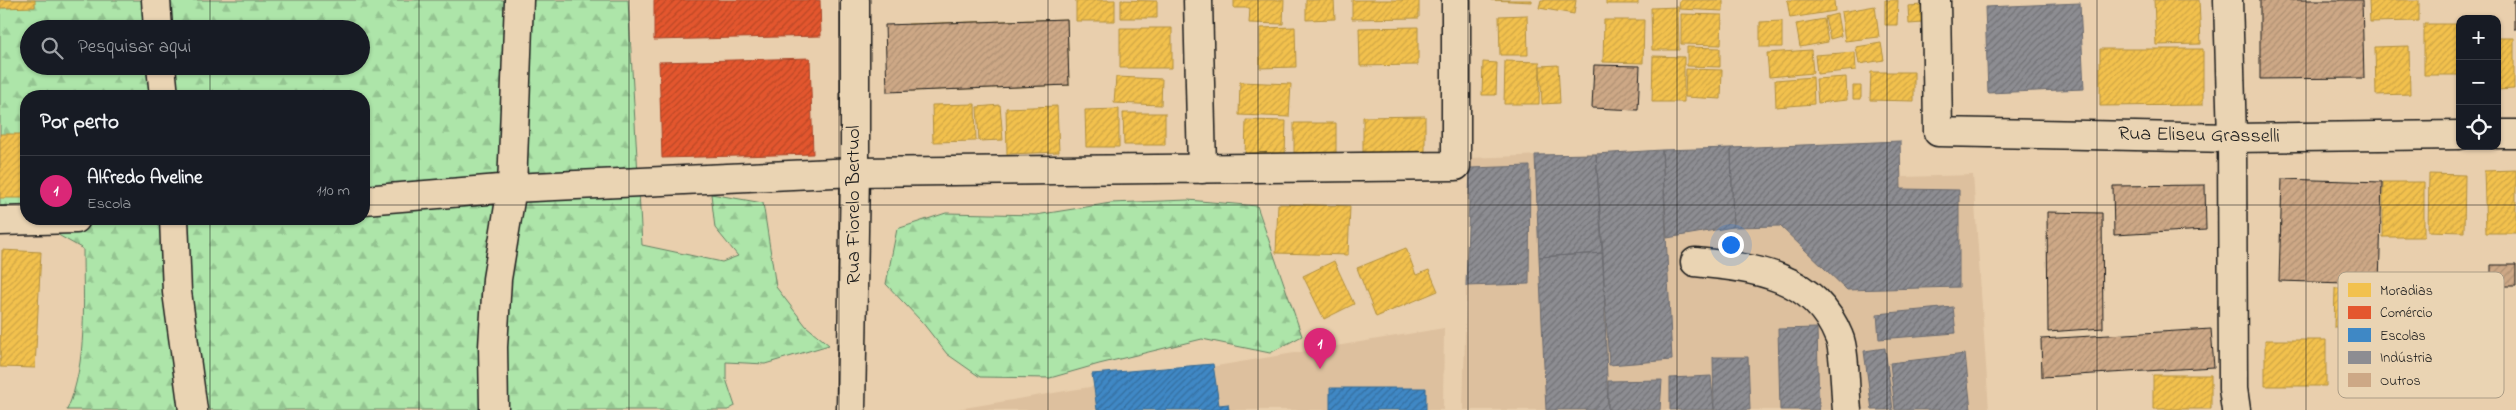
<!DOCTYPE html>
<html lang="pt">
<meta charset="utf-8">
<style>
:root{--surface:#171b24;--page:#20242c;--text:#f1f3f6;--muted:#9ea1a6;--line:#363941;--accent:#db2777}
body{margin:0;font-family:"Indie Flower",sans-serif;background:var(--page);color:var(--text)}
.controls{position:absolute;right:15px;top:15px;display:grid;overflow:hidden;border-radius:10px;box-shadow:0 1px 4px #0004}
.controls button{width:45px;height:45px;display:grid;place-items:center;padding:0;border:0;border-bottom:1px solid var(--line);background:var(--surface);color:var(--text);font:25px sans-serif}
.you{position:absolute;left:1730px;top:244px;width:18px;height:18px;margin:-12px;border:4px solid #fff;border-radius:50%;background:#1a73e8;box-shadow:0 0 0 8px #1a73e833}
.badge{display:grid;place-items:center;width:32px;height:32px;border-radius:50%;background:var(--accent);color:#fff;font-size:16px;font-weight:700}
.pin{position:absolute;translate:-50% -41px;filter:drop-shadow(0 1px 2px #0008)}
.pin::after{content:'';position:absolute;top:26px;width:18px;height:15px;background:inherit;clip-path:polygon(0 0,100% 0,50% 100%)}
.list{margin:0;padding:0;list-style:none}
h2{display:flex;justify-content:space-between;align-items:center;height:65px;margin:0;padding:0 20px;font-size:21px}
h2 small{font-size:16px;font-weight:400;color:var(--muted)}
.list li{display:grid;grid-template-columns:32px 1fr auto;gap:15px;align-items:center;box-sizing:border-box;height:70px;padding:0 20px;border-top:1px solid var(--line)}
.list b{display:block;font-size:19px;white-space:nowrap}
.list p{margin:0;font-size:16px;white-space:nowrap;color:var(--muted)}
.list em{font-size:16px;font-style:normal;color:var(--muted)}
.icon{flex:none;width:28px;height:28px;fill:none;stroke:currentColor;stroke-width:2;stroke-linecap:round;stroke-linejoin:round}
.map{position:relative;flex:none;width:2516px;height:410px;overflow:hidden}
.search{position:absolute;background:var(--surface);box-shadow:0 1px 4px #0004;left:20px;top:20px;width:350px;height:55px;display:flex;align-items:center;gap:12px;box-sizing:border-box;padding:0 18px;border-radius:28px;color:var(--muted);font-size:19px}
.panel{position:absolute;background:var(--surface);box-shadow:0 1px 4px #0004;left:20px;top:90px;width:350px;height:135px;border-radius:20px}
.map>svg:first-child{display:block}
</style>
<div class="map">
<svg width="2516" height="410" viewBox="0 0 2516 410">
<defs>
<pattern id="forest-firs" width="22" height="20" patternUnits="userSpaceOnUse" patternTransform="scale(1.25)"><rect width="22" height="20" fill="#ade5a9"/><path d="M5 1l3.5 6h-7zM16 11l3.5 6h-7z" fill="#94c491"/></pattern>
<pattern id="homes-hatch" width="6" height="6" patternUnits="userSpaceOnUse" patternTransform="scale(1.25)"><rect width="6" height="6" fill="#f2c14e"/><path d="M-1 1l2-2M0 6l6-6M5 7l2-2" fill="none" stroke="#cfa544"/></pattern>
<pattern id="shops-hatch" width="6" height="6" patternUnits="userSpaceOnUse" patternTransform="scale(1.25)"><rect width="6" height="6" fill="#e4572e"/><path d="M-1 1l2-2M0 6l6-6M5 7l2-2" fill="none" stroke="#b84726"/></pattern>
<pattern id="schools-hatch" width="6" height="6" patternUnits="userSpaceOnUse" patternTransform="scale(1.25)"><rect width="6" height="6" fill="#3f88c5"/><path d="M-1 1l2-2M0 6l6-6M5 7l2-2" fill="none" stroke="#346e9f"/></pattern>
<pattern id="industry-hatch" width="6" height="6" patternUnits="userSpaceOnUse" patternTransform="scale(1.25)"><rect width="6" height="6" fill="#8d8d92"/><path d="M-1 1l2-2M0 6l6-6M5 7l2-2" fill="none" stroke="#727276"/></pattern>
<pattern id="building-hatch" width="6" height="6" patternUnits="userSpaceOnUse" patternTransform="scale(1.25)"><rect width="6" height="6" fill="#cda886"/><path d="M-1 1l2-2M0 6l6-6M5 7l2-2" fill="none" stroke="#af9073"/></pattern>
</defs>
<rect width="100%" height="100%" fill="#e9cfad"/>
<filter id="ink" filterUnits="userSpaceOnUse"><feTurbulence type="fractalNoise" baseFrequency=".02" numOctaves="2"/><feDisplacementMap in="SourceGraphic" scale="10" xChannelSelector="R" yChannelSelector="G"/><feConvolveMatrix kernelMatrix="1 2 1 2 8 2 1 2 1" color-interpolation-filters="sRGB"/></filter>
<g filter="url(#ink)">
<!-- built -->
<path fill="#ddc09e" d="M1900,141L1902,177L1973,175L1989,410H1463L1470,158Z
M1444,328L1443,410H952Z"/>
<!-- forest -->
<path fill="url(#forest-firs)" stroke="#648062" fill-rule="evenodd" d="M0,0H628L642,245L722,262L738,256L715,228L711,194L763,203L776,287L806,326L829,345L765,364L726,362V379L735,406L728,410H67C88,363 83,300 83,249L30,219H364V96H26V217L0,209ZM29,29H361V66H29Z
M1188,200L1257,206L1302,336L1270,353L1202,339L1099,364L1050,378L980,377L947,354L922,322L886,284L897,229L946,213L1036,215L1111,203Z"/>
<!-- homes -->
<path fill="url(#homes-hatch)" stroke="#b2903f" d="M0,0H35V7L0,8Z
M1076,0H1115V21H1076Z
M1121,0L1157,1V18H1121Z
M1234,0H1284L1283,24L1249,23L1250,8H1234Z
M1306,0H1334L1335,19L1306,20Z
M1352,0H1419V18L1352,19Z
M1491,0H1532V2Z
M1541,0H1576L1574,14L1539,8Z
M1606,0H1638V4H1606Z
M1680,0H1723V11L1679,9Z
M1787,0H1834L1835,11L1790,18Z
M1885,0H1898L1897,25H1885Z
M2154,0H2199L2201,44L2156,45Z
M2369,0H2419V21L2370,22Z
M1922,5L1923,23L1909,24L1908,6Z
M1875,6L1879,37L1845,41L1841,12Z
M1678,7L1679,50H1652L1651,8Z
M1681,14L1722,15L1721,45L1681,44Z
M1837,14L1841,36L1830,39L1825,17Z
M1527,15L1528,55H1500L1499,16Z
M1067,19L1069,85L911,91L908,24Z
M1824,19L1828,42L1800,47L1796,24Z
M1604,20H1644L1643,63L1603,62Z
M1782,21V47H1760V22Z
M2424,24H2460V75H2424Z
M1295,27L1296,67L1260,68V28Z
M1418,27V65L1360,66L1359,28Z
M1120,28H1172V68H1120Z
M2497,38H2514V89L2497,90Z
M1881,43L1884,60L1859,64L1856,47Z
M2409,46L2410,94L2376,95L2375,47Z
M1687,47L1720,48V67L1687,66Z
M2100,49H2203V105L2100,106Z
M1811,50L1813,73L1769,77L1767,53Z
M1855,52L1856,70L1817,74L1815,55Z
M1653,56L1684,57V102H1652Z
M1505,61L1540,62L1539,104H1504Z
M1483,62L1497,63L1496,95H1482Z
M1558,65L1560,103L1542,104L1540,66Z
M1686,69L1722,70L1721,99L1685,97Z
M1871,72H1914V101L1870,100Z
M1116,77L1162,79L1161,105L1114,103Z
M1813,77L1814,104L1776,107L1775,80Z
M1846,77L1847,100L1818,103L1816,79Z
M1240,82L1291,84L1289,117L1239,115Z
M1853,86H1861V99H1853Z
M975,104L976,141L933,142L932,105Z
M1000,105L1003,140L979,141L977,107Z
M1057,106L1059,152L1007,154L1006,108Z
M1119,109V147H1086L1085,110Z
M1123,113H1165V145H1124Z
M1425,116V154L1363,155V117Z
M1246,120L1286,121L1285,157L1245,156Z
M1294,123H1336V155H1294Z
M0,134H26V198H0Z
M2516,170V233H2486L2484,171Z
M2429,174L2465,175L2464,232L2428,231Z
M2383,182H2424V237H2383Z
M1278,204L1350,206L1348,255L1276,253Z
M1406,248L1416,275L1429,270L1438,291L1376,317L1357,268Z
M2,250L41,252L35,368L0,367Z
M1334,261L1354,304L1324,319L1303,276Z
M2335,288H2371V327H2334Z
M2265,340H2326V386H2265Z
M2153,375H2211V409H2153Z"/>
<!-- shops -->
<path fill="url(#shops-hatch)" stroke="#a84529" d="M654,0H820L821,36L654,40Z
M810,58L813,154L662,158L659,62Z"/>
<!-- schools -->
<path fill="url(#schools-hatch)" stroke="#346892" d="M1213,364L1219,405L1228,404L1229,410H1097L1092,374Z
M1330,388H1426V410H1330Z"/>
<!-- industry -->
<path fill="url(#industry-hatch)" stroke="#6b6b6f" d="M2080,3L2084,89L1988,93L1985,7Z
M1900,141L1901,189L1959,190V287L1847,290L1780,226L1733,227L1731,148Z
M1731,148L1733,227L1667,238L1662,150Z
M1662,150L1672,360L1609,365L1596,154Z
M1596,154L1603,253L1539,257L1535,155Z
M1530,166L1529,284L1466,286L1470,168Z
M1603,253L1608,410H1546L1539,257Z
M1953,307L1956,333L1879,339L1877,314Z
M1817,328L1819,410H1780L1778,329Z
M1885,348L1893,410H1872L1864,351Z
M1965,354L1971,410H1895L1890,363Z
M1713,357H1748L1750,410H1714Z
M1711,376L1714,410H1670V378Z
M1662,380L1660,410H1608V381Z"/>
<!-- building -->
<path fill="url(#building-hatch)" stroke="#1c1c1c" d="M2260,0H2362L2364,78L2260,79Z
M2514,0H2516V29H2514Z
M1067,19L1069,85L887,92L885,25Z
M1594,65L1640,66L1638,110L1592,108Z
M2282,179L2382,182L2379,284L2279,281Z
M2205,185L2206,230L2114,235L2113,186Z
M2047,212L2102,213L2103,328L2048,332Z
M2491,265H2516V286H2491Z
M2211,329L2214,367L2042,377L2041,339Z"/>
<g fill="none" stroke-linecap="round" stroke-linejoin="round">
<!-- minor casing -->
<g stroke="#1c1c1c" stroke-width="31">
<path id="minor" d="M156,0L158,29
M1198,0L1202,169
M1936,0L1938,132L2232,138L2233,389L2236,410
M161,66L164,96
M364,200L512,188L855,172L1456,166V0
M174,219L177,292L193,410
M0,221L76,219
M1695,262C1754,268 1814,274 1839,337C1845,350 1845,393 1847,410
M494,410L493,347L497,279L512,188L519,0"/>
</g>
<!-- tertiary casing -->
<g stroke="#1c1c1c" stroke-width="31">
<path id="tertiary" d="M2228,0L2232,138L2460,135
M2497,134H2516"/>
</g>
<!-- secondary casing -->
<g stroke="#1c1c1c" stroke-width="31">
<path id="secondary" d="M851,410L855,172V0"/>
</g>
<!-- minor -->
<use href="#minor" stroke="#ead4b3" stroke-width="28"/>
<!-- tertiary -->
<use href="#tertiary" stroke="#ead4b3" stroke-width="28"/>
<!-- secondary -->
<use href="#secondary" stroke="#ead4b3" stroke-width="28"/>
</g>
</g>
<!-- grid -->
<path fill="none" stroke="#1c1c1c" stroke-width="1" stroke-opacity="0.55" d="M210,0V29M419,0V410M629,0V410M839,0V410M1048,0V410M1258,0V410M1468,0V410M1677,0V410M1887,0V410M2097,0V410M2306,0V410M210,66V96M0,205H26M364,205H2516M210,219V410"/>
<g text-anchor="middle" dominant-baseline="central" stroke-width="5" stroke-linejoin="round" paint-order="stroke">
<!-- street labels -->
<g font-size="20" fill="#1c1c1c" stroke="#ead4b3">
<text transform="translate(2199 136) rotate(1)">Rua Eliseu Grasselli</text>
<text transform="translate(854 205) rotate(-90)">Rua Fiorelo Bertuol</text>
</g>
</g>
<!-- legend -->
<rect x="2338" y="272" width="166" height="126" rx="8" fill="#ead4b3" stroke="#ac9d86" stroke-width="1"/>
<rect x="2348" y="283" width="23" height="14" fill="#f2c14e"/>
<rect x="2348" y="306" width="23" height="13" fill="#e4572e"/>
<rect x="2348" y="328" width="23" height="14" fill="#3f88c5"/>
<rect x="2348" y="351" width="23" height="13" fill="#8d8d92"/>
<rect x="2348" y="373" width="23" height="14" fill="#cda886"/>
<g font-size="14" fill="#1c1c1c">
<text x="2380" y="295">Moradias</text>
<text x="2380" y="317">Comércio</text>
<text x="2380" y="340">Escolas</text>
<text x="2380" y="362">Indústria</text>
<text x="2380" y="385">Outros</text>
</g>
</svg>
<div class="controls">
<button>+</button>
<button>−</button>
<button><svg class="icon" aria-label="locate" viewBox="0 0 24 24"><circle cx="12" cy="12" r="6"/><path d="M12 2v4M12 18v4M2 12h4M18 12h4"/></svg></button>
</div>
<div class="you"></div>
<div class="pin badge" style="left:1320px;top:369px">1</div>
<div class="search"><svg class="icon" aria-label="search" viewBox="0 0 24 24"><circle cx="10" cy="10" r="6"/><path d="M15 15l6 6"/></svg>Pesquisar aqui</div>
<section class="panel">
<h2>Por perto<small></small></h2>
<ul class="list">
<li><span class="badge">1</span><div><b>Alfredo Aveline</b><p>Escola</p></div><em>110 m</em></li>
</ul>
</section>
</div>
